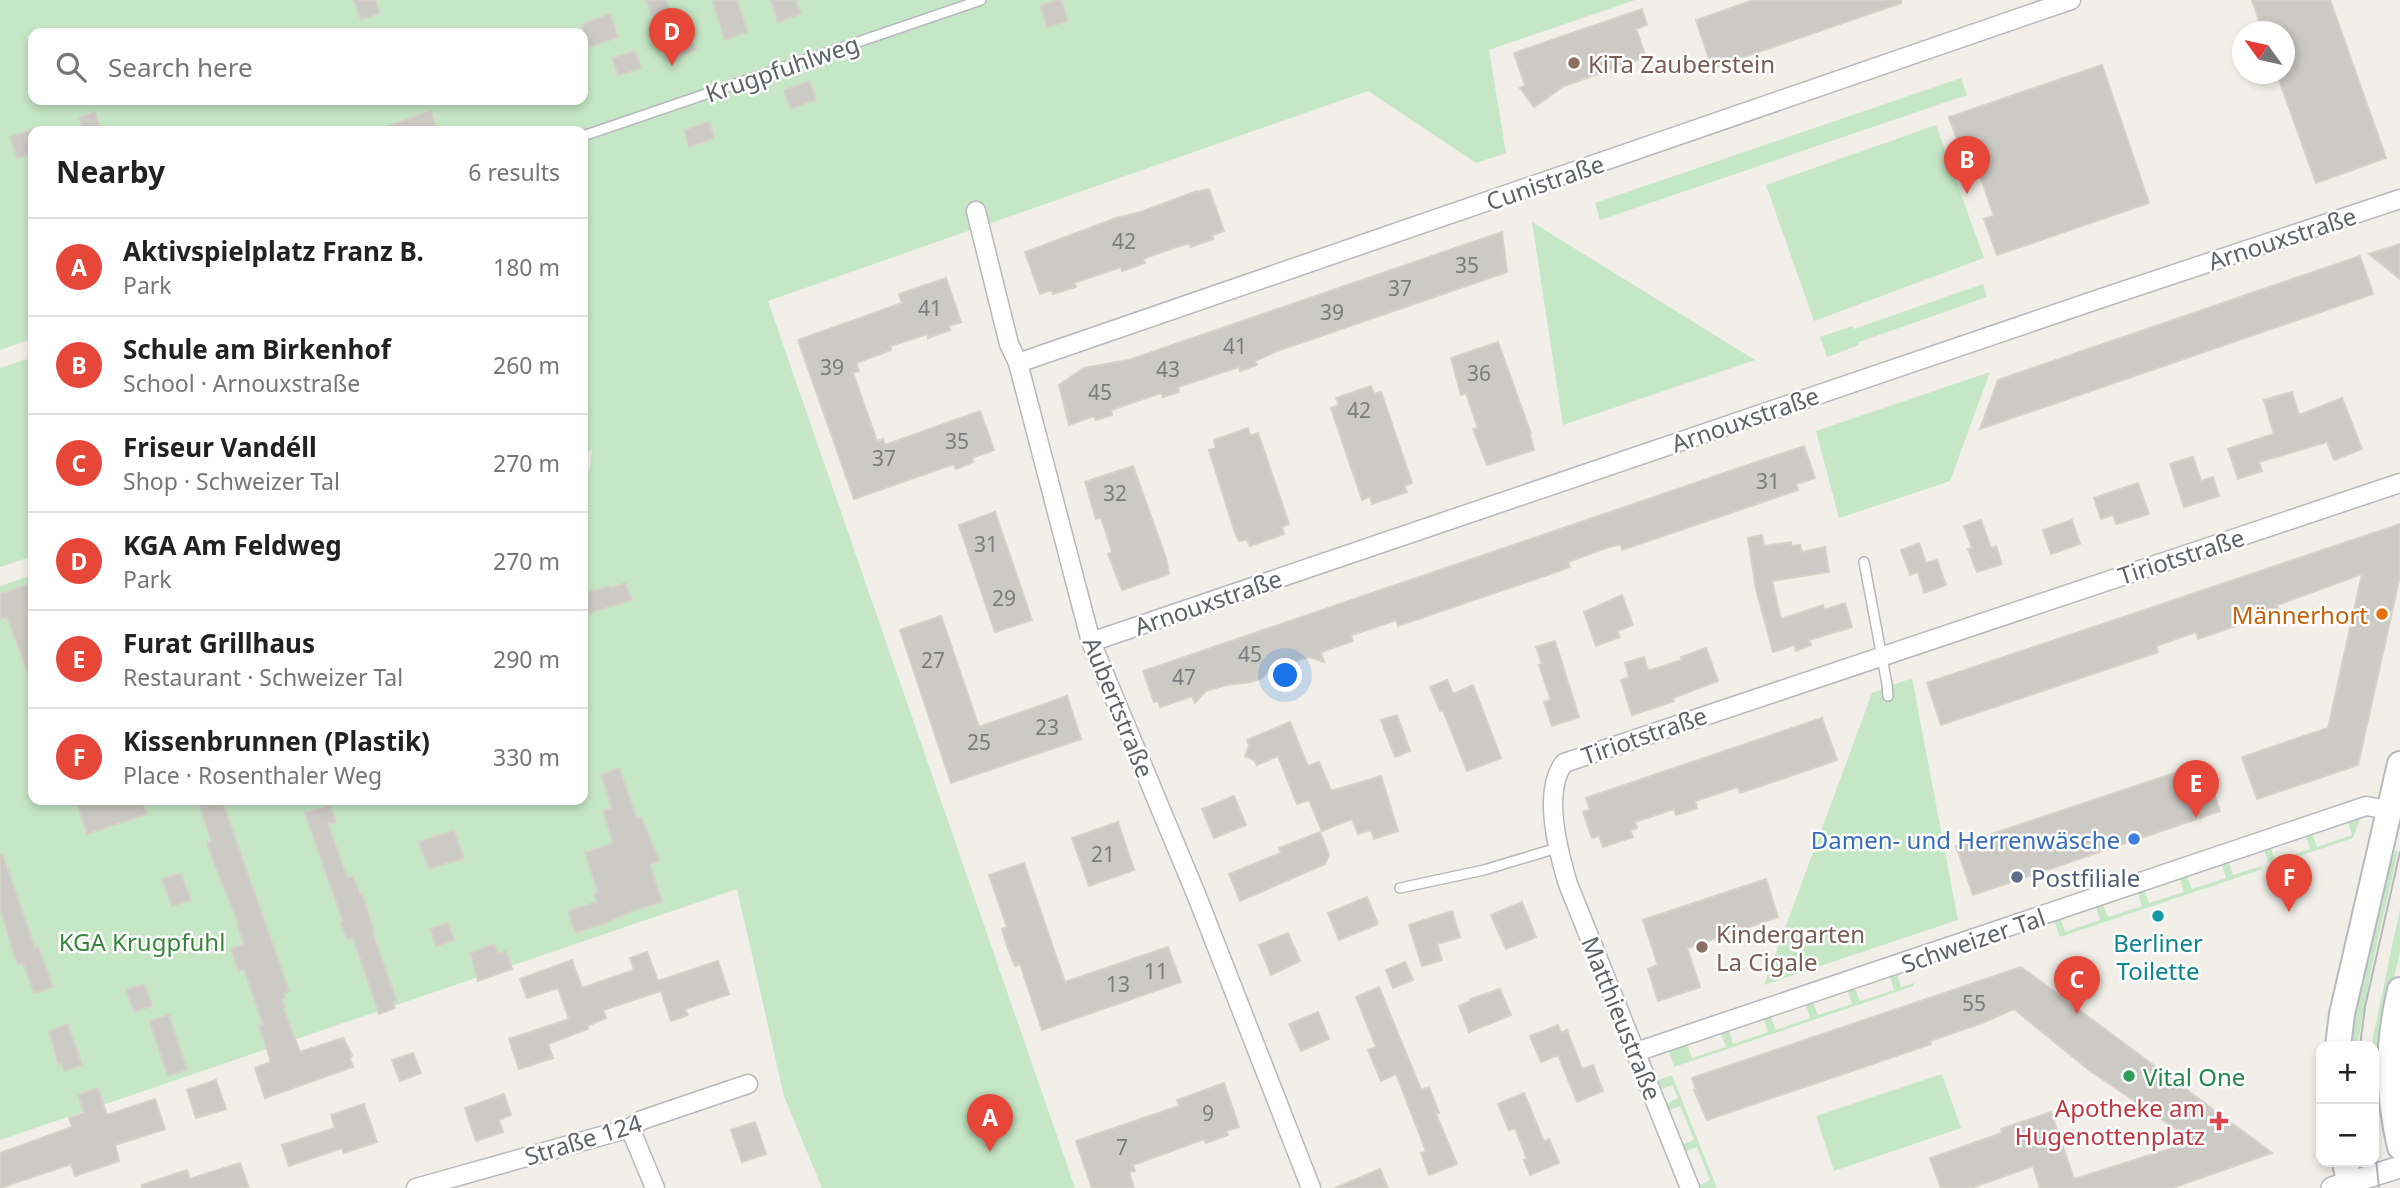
<!DOCTYPE html>
<meta charset="utf-8">
<style>
:root{--surface:#fff;--page:#f6f6f6;--text:#222;--muted:#767676;--line:#e0e0e0;--accent:#e64738}
body{margin:0;font-family:"Noto Sans",sans-serif;background:var(--page);color:var(--text)}
.controls{position:absolute;right:21px;bottom:21px;display:grid;overflow:hidden;border-radius:14px;box-shadow:0 4px 10px #0003}
.controls button{width:63px;height:63px;display:grid;place-items:center;padding:0;border:0;border-bottom:2px solid var(--line);background:var(--surface);color:var(--text);font:35px sans-serif}
.compass{position:absolute;left:2232px;top:21px;width:63px;height:63px;border-radius:50%;background:var(--surface);box-shadow:0 4px 10px #0003;rotate:303deg}
.you{position:absolute;left:1286px;top:676px;width:24px;height:24px;margin:-18px;border:5px solid #fff;border-radius:50%;background:#1a73e8;box-shadow:0 0 0 10px #1a73e833}
.badge{display:grid;place-items:center;width:46px;height:46px;border-radius:50%;background:var(--accent);color:#fff;font-size:23px;font-weight:700}
.pin{position:absolute;translate:-50% -58px;filter:drop-shadow(0 2px 4px #0008)}
.pin::after{content:'';position:absolute;top:37px;width:24px;height:21px;background:inherit;clip-path:polygon(0 0,100% 0,50% 100%)}
.list{margin:0;padding:0;list-style:none}
h2{display:flex;justify-content:space-between;align-items:center;height:91px;margin:0;padding:0 28px;font-size:30px}
h2 small{font-size:23px;font-weight:400;color:var(--muted)}
.list li{display:grid;grid-template-columns:46px 1fr auto;gap:21px;align-items:center;box-sizing:border-box;height:98px;padding:0 28px;border-top:2px solid var(--line)}
.list b{display:block;font-size:26px;white-space:nowrap}
.list p{margin:0;font-size:23px;white-space:nowrap;color:var(--muted)}
.list em{font-size:23px;font-style:normal;color:var(--muted)}
.icon{flex:none;width:38px;height:38px;fill:none;stroke:currentColor;stroke-width:2;stroke-linecap:round;stroke-linejoin:round}
.map{position:relative;flex:none;width:2400px;height:1188px;overflow:hidden}
.search{position:absolute;background:var(--surface);box-shadow:0 4px 10px #0003;left:28px;top:28px;width:560px;height:77px;display:flex;align-items:center;gap:18px;box-sizing:border-box;padding:0 24px;border-radius:14px;color:var(--muted);font-size:26px}
.panel{position:absolute;background:var(--surface);box-shadow:0 4px 10px #0003;left:28px;top:126px;width:560px;height:679px;border-radius:14px}
.map>svg:first-child{display:block}
</style>
<div class="map">
<svg width="2400" height="1188" viewBox="0 0 2400 1188">
<rect width="100%" height="100%" fill="#f1efe8"/>
<!-- green -->
<path fill="#c6e7c6" fill-rule="evenodd" d="M0,0H1635L1489,50L1506,153L1476,163L1368,91L768,301L1075,1188H822L784,1096L737,889L0,1140V586L33,575V800H583V481L590,468L592,448L583,459V131H33V338L0,350ZM33,33H583V100H33Z
M1961,78L1967,95L1600,220L1595,203Z
M1936,125L1984,258L1814,321L1766,185Z
M1532,222L1755,360L1563,425Z
M1983,284L1987,297L1859,342V345L1827,357L1820,337L1853,326L1854,329Z
M33,357V556L0,567V368Z
M1990,372L1950,481L1839,518L1816,431Z
M1912,678L1958,920L1764,985L1872,693Z
M2354,820H2360L2353,838L2270,866L2264,850L2271,848L2275,861L2310,849L2306,836L2312,834L2317,847L2352,835L2348,822Z
M2388,849L2398,851L2372,966L2357,1046H2346Z
M2229,862L2233,875L2261,866L2263,869L2060,937L2054,921L2061,919L2065,932L2100,920L2096,907L2103,905L2108,917L2142,906L2138,893L2145,891L2149,903L2184,892L2180,879L2187,877L2192,889L2226,878L2222,865Z
M2400,909V952L2387,1010L2385,1114L2374,1117L2373,1037Z
M1897,974L1901,987L1914,983V986L1674,1067L1669,1051L1687,1045L1692,1058L1726,1047L1721,1034L1729,1031L1733,1044L1768,1032L1764,1019L1771,1017L1776,1030L1810,1018L1806,1005L1813,1003L1818,1015L1852,1004L1848,991L1855,989L1860,1001L1894,990L1890,977Z
M1942,1074L1961,1128L1834,1171L1816,1116Z
M1672,1075L1717,1188H1698V1186L1710,1180L1697,1147L1684,1152L1681,1145L1694,1140L1680,1106L1668,1111L1665,1104L1678,1098L1672,1085L1659,1090L1656,1081Z"/>
<!-- building -->
<path fill="#cccac5" stroke="#d6d1c6" stroke-width="2" d="M354,0H375L380,13L361,20Z
M646,0H666L672,18L655,25Z
M712,0H737L747,32L725,40Z
M771,0H796L801,14L778,22Z
M1058,0H1061L1068,21L1047,27L1040,6Z
M1754,0H1901V3L1712,68L1696,20Z
M2252,0H2330L2386,158L2316,183L2277,74H2285V32H2263Z
M1642,9L1647,25L1636,29L1646,57L1564,86L1534,107L1520,88L1525,85L1514,53Z
M610,14L618,37L583,49V24Z
M689,32L695,50L673,58L666,40Z
M635,51L641,68L618,76L612,58Z
M2102,65L2149,203L1997,255L1984,219L1994,216L1971,150L1962,153L1949,117Z
M810,81L816,100L791,109L784,90Z
M431,111L438,131H383L382,128Z
M95,112L102,131H84L79,118Z
M709,122L714,138L689,147L684,130Z
M33,129V153L17,158L10,137Z
M1209,189L1224,231L1212,235L1213,239L1191,247L1189,243L1162,252L1143,259L1145,263L1122,271L1121,267L1074,283L1076,287L1053,294L1052,290L1040,294L1025,252L1116,218L1141,212L1197,191L1198,192Z
M1502,232L1507,272L1277,351L1255,361L1257,365L1240,371L1239,367L1178,387L1179,392L1163,397L1161,393L1111,410L1112,415L1096,420L1094,416L1069,425L1059,385L1084,368L1129,360Z
M2400,244V279L2369,254Z
M2360,256L2373,294L1980,429L1998,380Z
M946,278L961,322L949,326L950,330L928,338L927,334L890,346L891,350L856,363L859,371L853,373L877,441L883,439L885,445L980,411L994,450L972,458L973,462L956,469L954,464L854,499L798,340L902,303L899,294Z
M1498,342L1531,434L1530,435L1534,450L1487,465L1473,429L1478,428L1466,393L1461,395L1451,358Z
M1371,386L1374,394L1381,392L1412,483L1404,486L1407,492L1372,504L1370,496L1362,500L1359,491L1331,408L1339,405L1336,398Z
M2292,392L2299,415L2342,398L2362,449L2334,460L2327,442L2259,462L2262,471L2238,479L2228,449L2274,434L2264,400Z
M1248,428L1250,436L1258,433L1289,524L1282,527L1284,534L1250,546L1247,539L1239,541L1235,533L1209,450L1216,448L1214,440Z
M1804,446L1815,478L1796,484L1798,490L1622,550L1621,544L1606,548L1568,562L1570,567L1562,570L1398,626L1396,620L1355,634L1351,635L1353,641L1321,652L1324,662L1309,657L1289,663L1270,670L1262,678L1251,682L1226,685L1206,691L1195,703L1192,696L1160,707L1158,701L1154,702L1143,671Z
M2193,457L2201,481L2213,477L2219,496L2184,507L2170,464Z
M1133,466L1166,558L1169,574L1122,590L1108,554L1112,552L1101,517L1096,519L1085,482Z
M2138,483L2149,514L2116,524L2113,515L2101,519L2094,498Z
M995,512L1032,620L995,632L959,525Z
M1981,520L1991,548L1996,546L2002,564L1977,572L1968,549L1972,548L1964,526Z
M2072,520L2080,544L2051,554L2043,530Z
M2400,524V576L2358,765L2257,799L2242,757L2328,728L2362,574L2277,605L2279,611L2198,639L2196,632L2156,646L2158,652L1941,725L1927,683Z
M1762,535L1764,546L1791,542L1792,546L1800,545L1802,552L1825,547L1829,572L1772,581L1781,619L1823,605L1824,610L1845,603L1852,627L1809,640L1811,645L1796,651L1794,645L1773,652L1756,589L1748,538Z
M1919,543L1926,563L1937,560L1946,585L1924,593L1918,572L1910,575L1901,550Z
M33,583V603L27,606L33,625V681H31L7,617L0,619V594Z
M625,583L632,600L583,615V594L610,586L611,588Z
M1622,595L1633,625L1617,631L1620,637L1596,646L1584,612Z
M941,616L979,727L1067,696L1081,739L951,783L900,630Z
M1555,641L1579,717L1552,726L1544,702L1551,700L1539,665L1542,664L1536,647Z
M1706,648L1718,681L1673,698L1674,701L1632,715L1621,680L1629,677L1625,663L1644,657L1648,671L1682,660L1681,657Z
M1447,680L1453,694L1473,685L1501,758L1467,771L1443,710L1440,711L1430,687Z
M1397,715L1410,751L1395,757L1381,720Z
M1822,718L1837,760L1740,793L1738,787L1695,801L1697,808L1676,815L1674,809L1635,822L1637,828L1630,830L1633,837L1603,847L1599,836L1592,838L1583,812L1590,810L1586,798Z
M1290,722L1308,766L1319,762L1331,791L1381,776L1398,831L1374,839L1371,830L1358,834L1352,819L1322,831L1309,800L1297,804L1278,756L1257,765L1254,760L1245,756L1249,745L1247,740Z
M2204,763L2220,811L1973,895L1956,846Z
M619,768L637,819L642,818L659,861L650,864L662,902L642,908V907L605,923L575,933L568,911L597,902L594,894L598,892L585,853L613,843L603,811L612,808L601,775Z
M1234,796L1246,825L1214,838L1202,809Z
M87,800H97L98,804L113,800H142L147,814L87,834L77,803Z
M216,800L218,805L223,803L289,991L284,993L285,998L282,999L285,1007H283L300,1052L343,1038L352,1055L350,1059L353,1067L265,1098L255,1068L271,1062L259,1026L263,1025L244,969L238,971L231,949L244,944L237,923L238,922L213,861L207,842L211,841L200,806Z
M330,805L336,822L328,824L347,878L353,876L360,895L362,894L374,931L372,932L397,1001L393,1002L395,1008L379,1014L353,938L347,940L341,923L343,922L305,813Z
M1118,822L1134,870L1089,886L1072,838Z
M454,830L464,858L429,869L419,842Z
M1320,832L1329,855L1325,864L1240,901L1229,874L1281,853L1279,848Z
M3,855L35,948L38,946L53,987L34,993L23,963L17,964L0,909V856Z
M1024,863L1065,982L1168,947L1181,982L1042,1030L1020,964L1015,966L1008,949L1002,929L1007,927L989,875Z
M181,874L191,900L172,906L162,879Z
M1766,879L1778,917L1687,948L1700,987L1658,1001L1648,969L1658,965L1643,920Z
M1367,897L1378,924L1339,940L1328,913Z
M1522,902L1536,937L1506,949L1491,915Z
M1452,911L1460,937L1437,944L1442,960L1422,966L1409,925Z
M448,923L454,940L436,946L430,929Z
M1288,933L1300,961L1271,975L1259,945Z
M494,944L498,954L506,951L512,969L478,981L470,953Z
M647,952L658,981L718,961L729,994L685,1009L688,1015L671,1021L661,991L603,1010L606,1018L587,1026L588,1029L548,1044L553,1058L519,1069L509,1039L569,1019L558,988L527,998L520,979L572,960L582,988L634,970L630,958Z
M1405,962L1413,980L1393,988L1386,970Z
M2021,967L2272,1153L2172,1188H2040L2033,1166L1971,1188H1941L1930,1158L2002,1133L2001,1129L2051,1112L2074,1179L2176,1147L2171,1138L2179,1131L2089,1070L2014,1009L1982,1023L1930,1041L1931,1044L1707,1120L1694,1090H1696L1692,1078Z
M144,984L152,1006L134,1012L126,990Z
M1379,987L1421,1090L1429,1087L1439,1113L1436,1114L1457,1164L1429,1175L1421,1153L1426,1151L1396,1074L1381,1081L1368,1050L1376,1047L1356,997Z
M1500,989L1511,1015L1469,1032L1459,1006L1471,1001L1470,999Z
M1318,1012L1329,1039L1301,1051L1289,1024Z
M169,1015L187,1070L168,1076L149,1021Z
M68,1024L82,1065L64,1071L61,1063L58,1064L49,1031Z
M1558,1025L1561,1033L1567,1030L1582,1069L1593,1065L1603,1091L1577,1102L1558,1055L1541,1062L1530,1036Z
M413,1053L421,1073L400,1081L392,1060Z
M216,1080L226,1109L196,1118L187,1090Z
M1224,1083L1239,1127L1226,1131L1228,1135L1206,1143L1204,1139L1133,1165L1135,1171L1129,1172L1134,1188H1092L1076,1141L1179,1106L1177,1100Z
M98,1088L107,1115L155,1099L165,1129L115,1145L119,1161L75,1176L71,1164L0,1188V1153L72,1127L69,1118L84,1113L78,1095Z
M1524,1093L1544,1142L1549,1139L1559,1163L1530,1175L1524,1160L1527,1159L1515,1128L1509,1130L1498,1104Z
M504,1094L511,1115L499,1120L503,1132L476,1141L465,1108Z
M364,1104L377,1142L344,1153L342,1148L289,1166L282,1145L335,1128L331,1115Z
M755,1122L766,1154L742,1162L731,1130Z
M240,1163L249,1188H142V1185L187,1170L190,1179Z
M1380,1169L1388,1188H1335Z"/>
<g fill="none" stroke-linecap="round" stroke-linejoin="round">
<!-- service casing -->
<g stroke="#b5b8bc" stroke-width="12">
<path id="service" d="M583,136L981,0
M1864,562L1887,684L1888,696
M1400,888L1484,870L1557,848"/>
</g>
<!-- minor casing -->
<g stroke="#b5b8bc" stroke-width="21">
<path id="minor" d="M976,211L1009,344L1018,363L1091,642L1196,894L1311,1188
M1018,363L2071,0
M1091,642L2105,297L2400,199
M1636,1052L2366,806L2389,810
M630,1128L655,1188
M416,1188L630,1128L642,1120L748,1084
M1690,1188L1568,884C1558,851 1542,792 1564,763L2400,483"/>
</g>
<!-- tertiary casing -->
<g stroke="#b5b8bc" stroke-width="24">
<path id="tertiary" d="M2332,1188L2400,1167"/>
</g>
<!-- secondary casing -->
<g stroke="#b6babf" stroke-width="28">
<path id="secondary" d="M2400,990C2387,1046 2387,1091 2400,1147
M2338,1046L2342,1014L2400,764
M2345,1162L2350,1188"/>
</g>
<!-- service -->
<use href="#service" stroke="#fff" stroke-width="9"/>
<!-- minor -->
<use href="#minor" stroke="#fff" stroke-width="18"/>
<!-- tertiary -->
<use href="#tertiary" stroke="#fff" stroke-width="21"/>
<!-- secondary -->
<use href="#secondary" stroke="#fff" stroke-width="24"/>
<!-- tram -->
<path stroke="#b6b7b8" stroke-width="2" d="M2360,1046L2365,1007L2400,852
M2374,1140L2379,1188"/>
</g>
<!-- markers -->
<g fill="#8d6e63" stroke="#fff" stroke-width="2.5">
<circle cx="1574" cy="63" r="7"/>
<circle cx="1702" cy="947" r="7"/>
</g>
<circle fill="#e8710a" stroke="#fff" stroke-width="2.5" cx="2382" cy="614" r="7"/>
<circle fill="#3f7fe0" stroke="#fff" stroke-width="2.5" cx="2134" cy="839" r="7"/>
<circle fill="#5c6f8a" stroke="#fff" stroke-width="2.5" cx="2017" cy="877" r="7"/>
<circle fill="#0f9aa8" stroke="#fff" stroke-width="2.5" cx="2158" cy="916" r="7"/>
<circle fill="#2e9e5b" stroke="#fff" stroke-width="2.5" cx="2129" cy="1076" r="7"/>
<path fill="#e0444e" stroke="#fff" stroke-width="2.5" d="M2215.5 1110.5h7v7h7v7h-7v7h-7v-7h-7v-7h7z"/>
<g text-anchor="middle" dominant-baseline="central" stroke-width="5" stroke-linejoin="round" paint-order="stroke">
<!-- number labels -->
<g font-size="21" fill="#7a7d7f">
<text x="1124" y="241">42</text>
<text x="1467" y="265">35</text>
<text x="1400" y="288">37</text>
<text x="930" y="308">41</text>
<text x="1332" y="312">39</text>
<text x="1235" y="346">41</text>
<text x="832" y="367">39</text>
<text x="1168" y="369">43</text>
<text x="1479" y="373">36</text>
<text x="1100" y="392">45</text>
<text x="1359" y="410">42</text>
<text x="957" y="441">35</text>
<text x="884" y="458">37</text>
<text x="1768" y="481">31</text>
<text x="1115" y="493">32</text>
<text x="986" y="544">31</text>
<text x="1004" y="598">29</text>
<text x="1250" y="654">45</text>
<text x="933" y="660">27</text>
<text x="1184" y="677">47</text>
<text x="1047" y="727">23</text>
<text x="979" y="742">25</text>
<text x="1103" y="854">21</text>
<text x="1156" y="971">11</text>
<text x="1118" y="984">13</text>
<text x="1974" y="1003">55</text>
<text x="1208" y="1113">9</text>
<text x="1122" y="1147">7</text>
</g>
<!-- education labels -->
<g font-size="24" fill="#785e54" stroke="#fff" text-anchor="start">
<text x="1588" y="63">KiTa Zauberstein</text>
<text x="1716" y="933">Kindergarten<tspan x="1716" dy="28">La Cigale</tspan></text>
</g>
<!-- street labels -->
<g font-size="24" fill="#5f6368" stroke="#fff">
<text transform="translate(782 68) rotate(-19)">Krugpfuhlweg</text>
<text transform="translate(1545 182) rotate(-19)">Cunistraße</text>
<text transform="translate(2282 238) rotate(-18)">Arnouxstraße</text>
<text transform="translate(1745 419) rotate(-19)">Arnouxstraße</text>
<text transform="translate(2181 556) rotate(-18)">Tiriotstraße</text>
<text transform="translate(1208 602) rotate(-19)">Arnouxstraße</text>
<text transform="translate(1119 707) rotate(68)">Aubertstraße</text>
<text transform="translate(1644 735) rotate(-19)">Tiriotstraße</text>
<text transform="translate(1973 940) rotate(-19)">Schweizer Tal</text>
<text transform="translate(1622 1018) rotate(68)">Matthieustraße</text>
<text transform="translate(583 1139) rotate(-17)">Straße 124</text>
</g>
<!-- food labels -->
<g font-size="24" fill="#c56008" stroke="#fff" text-anchor="end">
<text x="2368" y="614">Männerhort</text>
</g>
<!-- shop labels -->
<g font-size="24" fill="#366cbe" stroke="#fff" text-anchor="end">
<text x="2120" y="839">Damen- und Herrenwäsche</text>
</g>
<!-- service labels -->
<g font-size="24" fill="#4e5e75" stroke="#fff" text-anchor="start">
<text x="2031" y="877">Postfiliale</text>
</g>
<!-- park labels -->
<g font-size="24" fill="#38863c" stroke="#fff">
<text x="142" y="941">KGA Krugpfuhl</text>
</g>
<!-- culture labels -->
<g font-size="24" fill="#0d838f" stroke="#fff">
<text x="2158" y="942">Berliner<tspan x="2158" dy="28">Toilette</tspan></text>
</g>
<!-- leisure labels -->
<g font-size="24" fill="#27864d" stroke="#fff" text-anchor="start">
<text x="2143" y="1076">Vital One</text>
</g>
<!-- health labels -->
<g font-size="24" fill="#be3a42" stroke="#fff" text-anchor="end">
<text x="2205" y="1107">Apotheke am<tspan x="2205" dy="28">Hugenottenplatz</tspan></text>
</g>
</g>
</svg>
<div class="controls">
<button>+</button>
<button>−</button>
</div>
<svg class="compass" viewBox="-18 -18 36 36"><path d="M0-13l5 13h-10z" fill="#e53935"/><path d="M0 13l5-13h-10z" fill="#767676"/></svg>
<div class="you"></div>
<div class="pin badge" style="left:990px;top:1152px">A</div>
<div class="pin badge" style="left:1967px;top:194px">B</div>
<div class="pin badge" style="left:2077px;top:1014px">C</div>
<div class="pin badge" style="left:672px;top:66px">D</div>
<div class="pin badge" style="left:2196px;top:818px">E</div>
<div class="pin badge" style="left:2289px;top:912px">F</div>
<div class="search"><svg class="icon" aria-label="search" viewBox="0 0 24 24"><circle cx="10" cy="10" r="6"/><path d="M15 15l6 6"/></svg>Search here</div>
<section class="panel">
<h2>Nearby<small>6 results</small></h2>
<ul class="list">
<li><span class="badge">A</span><div><b>Aktivspielplatz Franz B.</b><p>Park</p></div><em>180 m</em></li>
<li><span class="badge">B</span><div><b>Schule am Birkenhof</b><p>School · Arnouxstraße</p></div><em>260 m</em></li>
<li><span class="badge">C</span><div><b>Friseur Vandéll</b><p>Shop · Schweizer Tal</p></div><em>270 m</em></li>
<li><span class="badge">D</span><div><b>KGA Am Feldweg</b><p>Park</p></div><em>270 m</em></li>
<li><span class="badge">E</span><div><b>Furat Grillhaus</b><p>Restaurant · Schweizer Tal</p></div><em>290 m</em></li>
<li><span class="badge">F</span><div><b>Kissenbrunnen (Plastik)</b><p>Place · Rosenthaler Weg</p></div><em>330 m</em></li>
</ul>
</section>
</div>
